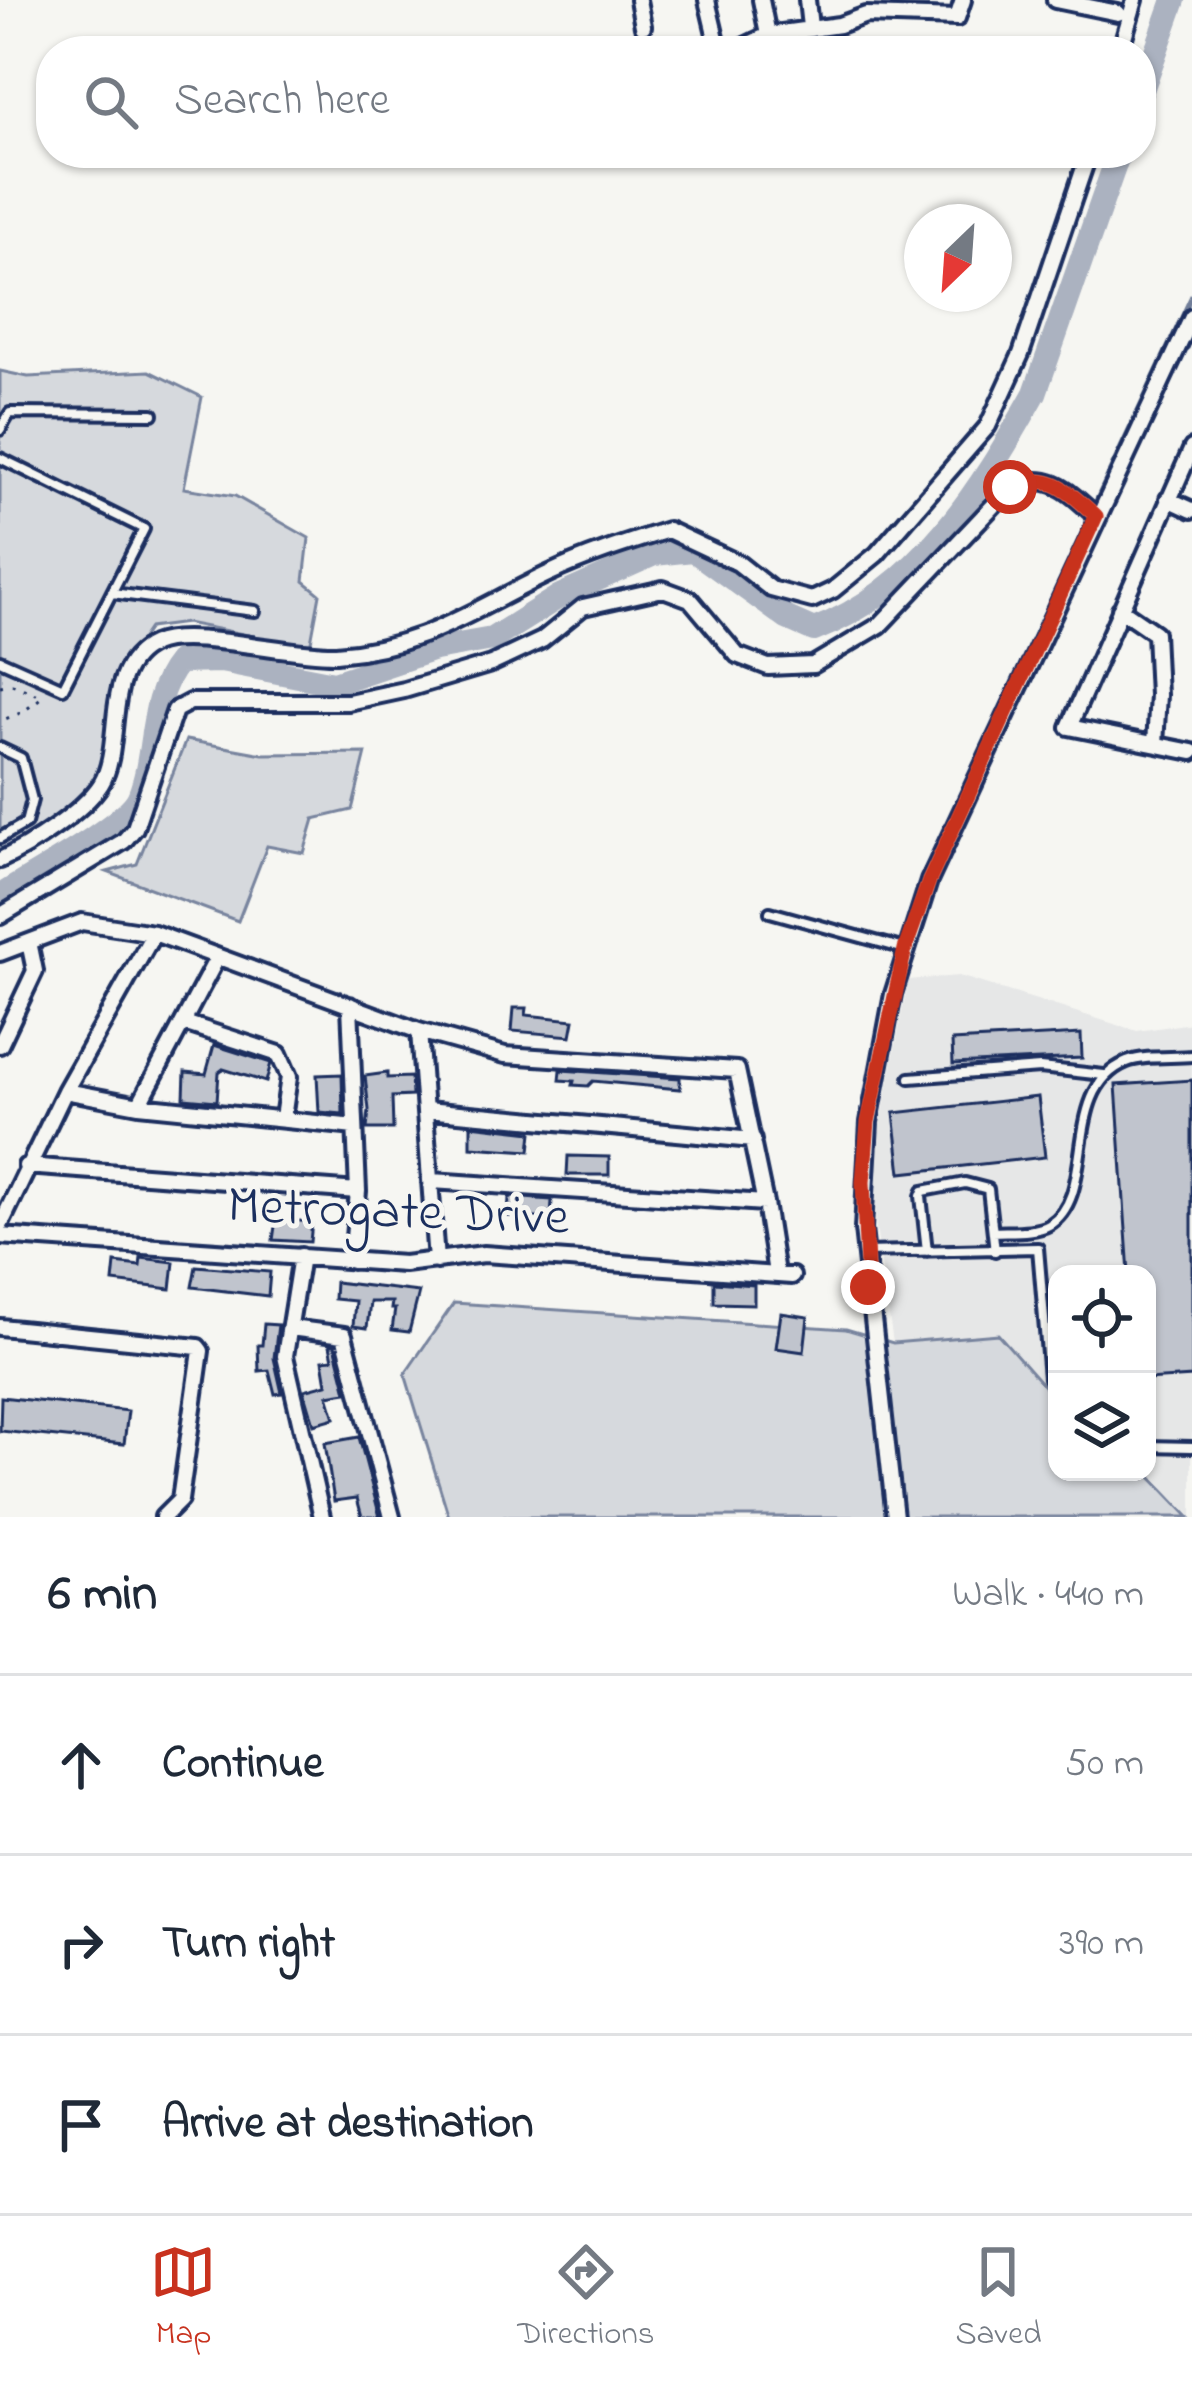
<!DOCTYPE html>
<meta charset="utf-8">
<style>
:root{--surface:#fff;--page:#f6f6f7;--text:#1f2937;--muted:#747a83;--line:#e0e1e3;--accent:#c8321e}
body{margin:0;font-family:"Indie Flower",sans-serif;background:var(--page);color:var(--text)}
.controls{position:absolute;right:36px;bottom:36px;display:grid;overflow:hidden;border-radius:24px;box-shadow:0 3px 9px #0004}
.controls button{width:108px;height:108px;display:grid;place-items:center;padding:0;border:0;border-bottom:3px solid var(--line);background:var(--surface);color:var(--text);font:60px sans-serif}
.compass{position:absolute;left:904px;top:204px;width:108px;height:108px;border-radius:50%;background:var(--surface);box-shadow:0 3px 9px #0004;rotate:205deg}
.stop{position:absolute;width:36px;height:36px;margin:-27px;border:9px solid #c8321e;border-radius:50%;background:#fff}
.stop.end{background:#c8321e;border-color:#fff;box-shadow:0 3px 12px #0008}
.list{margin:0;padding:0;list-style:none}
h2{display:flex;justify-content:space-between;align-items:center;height:156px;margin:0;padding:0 48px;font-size:51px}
h2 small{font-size:39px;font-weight:400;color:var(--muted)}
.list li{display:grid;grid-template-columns:78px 1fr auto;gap:36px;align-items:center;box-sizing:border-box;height:180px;padding:0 48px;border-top:3px solid var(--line)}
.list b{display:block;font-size:45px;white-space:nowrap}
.list em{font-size:39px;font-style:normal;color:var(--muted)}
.icon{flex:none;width:66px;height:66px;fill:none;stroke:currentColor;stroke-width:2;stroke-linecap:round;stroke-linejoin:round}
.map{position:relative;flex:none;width:1192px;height:1517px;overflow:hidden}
.search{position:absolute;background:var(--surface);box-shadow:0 3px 9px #0004;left:36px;right:36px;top:36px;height:132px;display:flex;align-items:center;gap:30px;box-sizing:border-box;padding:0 42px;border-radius:48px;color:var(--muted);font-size:45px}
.sheet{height:696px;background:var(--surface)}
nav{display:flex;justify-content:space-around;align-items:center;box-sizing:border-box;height:168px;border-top:3px solid var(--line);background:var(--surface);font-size:33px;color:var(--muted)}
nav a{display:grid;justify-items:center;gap:6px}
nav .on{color:var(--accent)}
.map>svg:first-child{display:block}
</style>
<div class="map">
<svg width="1192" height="1517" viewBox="0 0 1192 1517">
<rect width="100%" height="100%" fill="#f6f6f2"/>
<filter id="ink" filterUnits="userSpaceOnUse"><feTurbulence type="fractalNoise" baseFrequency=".00833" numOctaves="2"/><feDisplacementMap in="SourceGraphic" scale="24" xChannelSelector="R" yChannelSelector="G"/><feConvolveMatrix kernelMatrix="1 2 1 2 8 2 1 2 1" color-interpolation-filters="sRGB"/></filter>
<g filter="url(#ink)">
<!-- built -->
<path fill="#e6e7e7" d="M959,976L1137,1031L1192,1023V1517L1146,1472L1147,1274H1057V1401L998,1334L893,1343L876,1228L874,1158L908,980Z"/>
<!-- green -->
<path fill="#d6d9dd" stroke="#78849e" stroke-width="3" d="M0,371L28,377L149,371L202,397L184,488L235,496L309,538L304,581L320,594L310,647L186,623L149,628L116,676L99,775L34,840L0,853Z
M186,740L263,754L366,753L352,810L314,819L304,853L267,846L238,921L107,872L137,864Z
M454,1303L846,1329L893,1343L998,1334L1057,1401V1472H1146L1189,1517H449L405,1374Z"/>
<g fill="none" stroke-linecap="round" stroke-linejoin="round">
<!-- stream -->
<path stroke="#717e99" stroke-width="4.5" d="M1093,507L1192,295
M1058,589L1089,517"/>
<!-- river -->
<path stroke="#abb2c0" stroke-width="24" d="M1141,93L1174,0
M0,896C28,878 128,823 139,797C157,753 147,701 179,662L221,661L334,683L435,649L492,639L560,596L654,554L693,550L787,618L814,630C920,589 982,488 1035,393L1119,153"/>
</g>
<!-- building -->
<path fill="#c0c4cd" stroke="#1b2f5e" stroke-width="3" d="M514,1008H527L526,1015L574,1020L571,1036L512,1031Z
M1081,1034L1082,1058L953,1064L952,1041Z
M214,1045L271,1063L266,1082L223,1069L219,1072L217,1101L184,1098L185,1072L206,1074Z
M561,1070L680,1078V1089L593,1081L588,1086L573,1085L574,1081L560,1080Z
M387,1073V1078L411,1077L412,1096L392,1097L393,1129H367L369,1110L365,1076Z
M342,1074L343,1114L319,1112L317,1075Z
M1192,1080V1377L1147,1380V1274H1129L1116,1085Z
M1038,1097L1045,1157L901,1173L894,1113Z
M471,1125L532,1132L530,1151L471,1147Z
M568,1156L609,1157V1175H567Z
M509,1197L552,1200L551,1219L508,1216Z
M276,1219L312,1222L310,1242L273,1240Z
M141,1258L174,1262L171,1289L113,1282L115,1263L140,1266Z
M196,1266L270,1272L268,1296L192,1287Z
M335,1282L419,1292L409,1332L392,1330L395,1309H391L392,1302H370L367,1328L353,1326L355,1301L334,1299Z
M714,1282L754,1285V1304L714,1303Z
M781,1313L808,1317L804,1352L776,1348Z
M264,1324L278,1325L274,1358L282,1393L275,1394L269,1370L259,1371L258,1345H262Z
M330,1345H335L347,1392L328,1395L335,1418L314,1424L304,1390L327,1384L323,1360L333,1359Z
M1,1397L128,1411L124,1444L0,1431Z
M359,1437L380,1517H362L357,1498L334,1501L325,1443Z"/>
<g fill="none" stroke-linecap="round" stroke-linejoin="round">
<!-- service casing -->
<g stroke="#1b2f5e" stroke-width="16">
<path id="service" d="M0,430L10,413L153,414
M0,458L144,529L63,688L0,660
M112,593L255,611
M0,748L21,758L32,800L26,823L0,838
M770,912L905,949
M910,1078L1040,1068L1104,1075
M993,1232C1009,1231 1035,1233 1049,1225C1099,1195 1060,1089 1127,1062C1145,1055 1172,1058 1192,1056
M927,1251L921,1196L923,1191L965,1183L988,1189L995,1251
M865,1252L1038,1248L1049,1378L1057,1388
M1147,1446L1192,1447"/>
</g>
<!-- minor casing -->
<g stroke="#1b2f5e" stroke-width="22">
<path id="minor" d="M638,0L643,26
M707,0L719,51
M761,0L768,35
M807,0L810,27
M1055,0L1118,13
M735,51L768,35L839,25L866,15L957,18L963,0
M1120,51L1135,0
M1192,448L1069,727L1192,752
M1168,499L1192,510
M1120,609L1155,633L1158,695L1155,744
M0,860C30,846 83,812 101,784C125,745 100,668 154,644C187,628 293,656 336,654C423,648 472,610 548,574C586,556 627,543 668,530L738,563L771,589L812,600L833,590L877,554L988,426L1021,354L1089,153
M0,916L124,841L135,828L175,710L190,702H348L404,690L491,664L542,640L583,607L663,589L690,599L737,655L768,667L813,665L880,625L1011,487C1049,470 1068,491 1096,516
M0,953L29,942
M350,1005L358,1191L352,1261
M184,1023L279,1054L289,1077L283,1118
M419,1031L436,1261
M0,1045L35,971L29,942L82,922L154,933L419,1031L505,1055L737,1070L765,1203L776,1273
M65,1091L139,1105L355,1127
M139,1105L217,958
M426,1110L753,1140
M26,1166L358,1191
M432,1181L765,1203
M0,1226L65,1091L154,933
M0,1236L404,1264L484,1254L792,1276
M301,1256L285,1356L322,1517
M0,1327L198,1347L201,1351L180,1500L163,1517
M290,1328L344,1335L392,1517
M895,1517L863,1229L869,1122L893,994L929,881L1192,317"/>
</g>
<!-- path -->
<path stroke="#1b2f5e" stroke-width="3" stroke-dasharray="3 9" stroke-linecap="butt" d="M0,686L12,684L42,697L23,712L0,721"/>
<!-- service -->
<use href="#service" stroke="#f6f6f2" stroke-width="8"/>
<!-- minor -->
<use href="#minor" stroke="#f6f6f2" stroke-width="14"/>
</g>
</g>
<g fill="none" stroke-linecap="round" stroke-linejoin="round" filter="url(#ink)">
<!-- route -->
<path stroke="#c8321e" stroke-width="15" d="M868,1287L863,1182L868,1122L905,949L929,881L1096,516C1068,491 1049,470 1010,487"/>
</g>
<g text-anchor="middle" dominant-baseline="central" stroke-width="10" stroke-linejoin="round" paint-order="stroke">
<!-- street labels -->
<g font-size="54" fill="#1b2f5e" stroke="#f6f6f2">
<text transform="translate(398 1214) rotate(2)">Metrogate Drive</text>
</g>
</g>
</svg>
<div class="controls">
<button><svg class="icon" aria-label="locate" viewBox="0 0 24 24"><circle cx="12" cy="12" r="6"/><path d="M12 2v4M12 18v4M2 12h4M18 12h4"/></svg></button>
<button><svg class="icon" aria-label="layers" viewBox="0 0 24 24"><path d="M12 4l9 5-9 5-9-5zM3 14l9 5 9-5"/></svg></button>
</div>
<svg class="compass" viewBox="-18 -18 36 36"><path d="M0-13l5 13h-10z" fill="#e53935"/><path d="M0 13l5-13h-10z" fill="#747a83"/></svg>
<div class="stop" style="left:1010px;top:487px"></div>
<div class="stop end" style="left:868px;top:1287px"></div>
<div class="search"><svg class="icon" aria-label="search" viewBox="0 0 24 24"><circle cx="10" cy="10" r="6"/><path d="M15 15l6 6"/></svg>Search here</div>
</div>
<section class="sheet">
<h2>6 min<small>Walk · 440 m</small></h2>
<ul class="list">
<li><svg class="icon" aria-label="ahead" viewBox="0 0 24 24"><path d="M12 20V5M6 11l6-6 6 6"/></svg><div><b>Continue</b></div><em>50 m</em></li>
<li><svg class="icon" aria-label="right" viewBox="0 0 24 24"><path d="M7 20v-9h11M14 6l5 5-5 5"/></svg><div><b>Turn right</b></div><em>390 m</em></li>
<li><svg class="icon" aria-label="arrive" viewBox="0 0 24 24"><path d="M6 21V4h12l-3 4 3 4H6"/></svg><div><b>Arrive at destination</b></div></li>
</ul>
</section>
<nav>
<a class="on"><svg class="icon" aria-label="map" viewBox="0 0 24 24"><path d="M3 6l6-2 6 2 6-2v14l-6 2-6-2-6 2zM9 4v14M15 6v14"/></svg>Map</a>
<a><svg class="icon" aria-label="directions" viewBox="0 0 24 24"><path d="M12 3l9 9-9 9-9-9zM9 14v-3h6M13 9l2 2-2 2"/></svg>Directions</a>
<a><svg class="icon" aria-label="saved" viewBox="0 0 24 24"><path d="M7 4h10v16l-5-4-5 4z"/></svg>Saved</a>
</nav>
